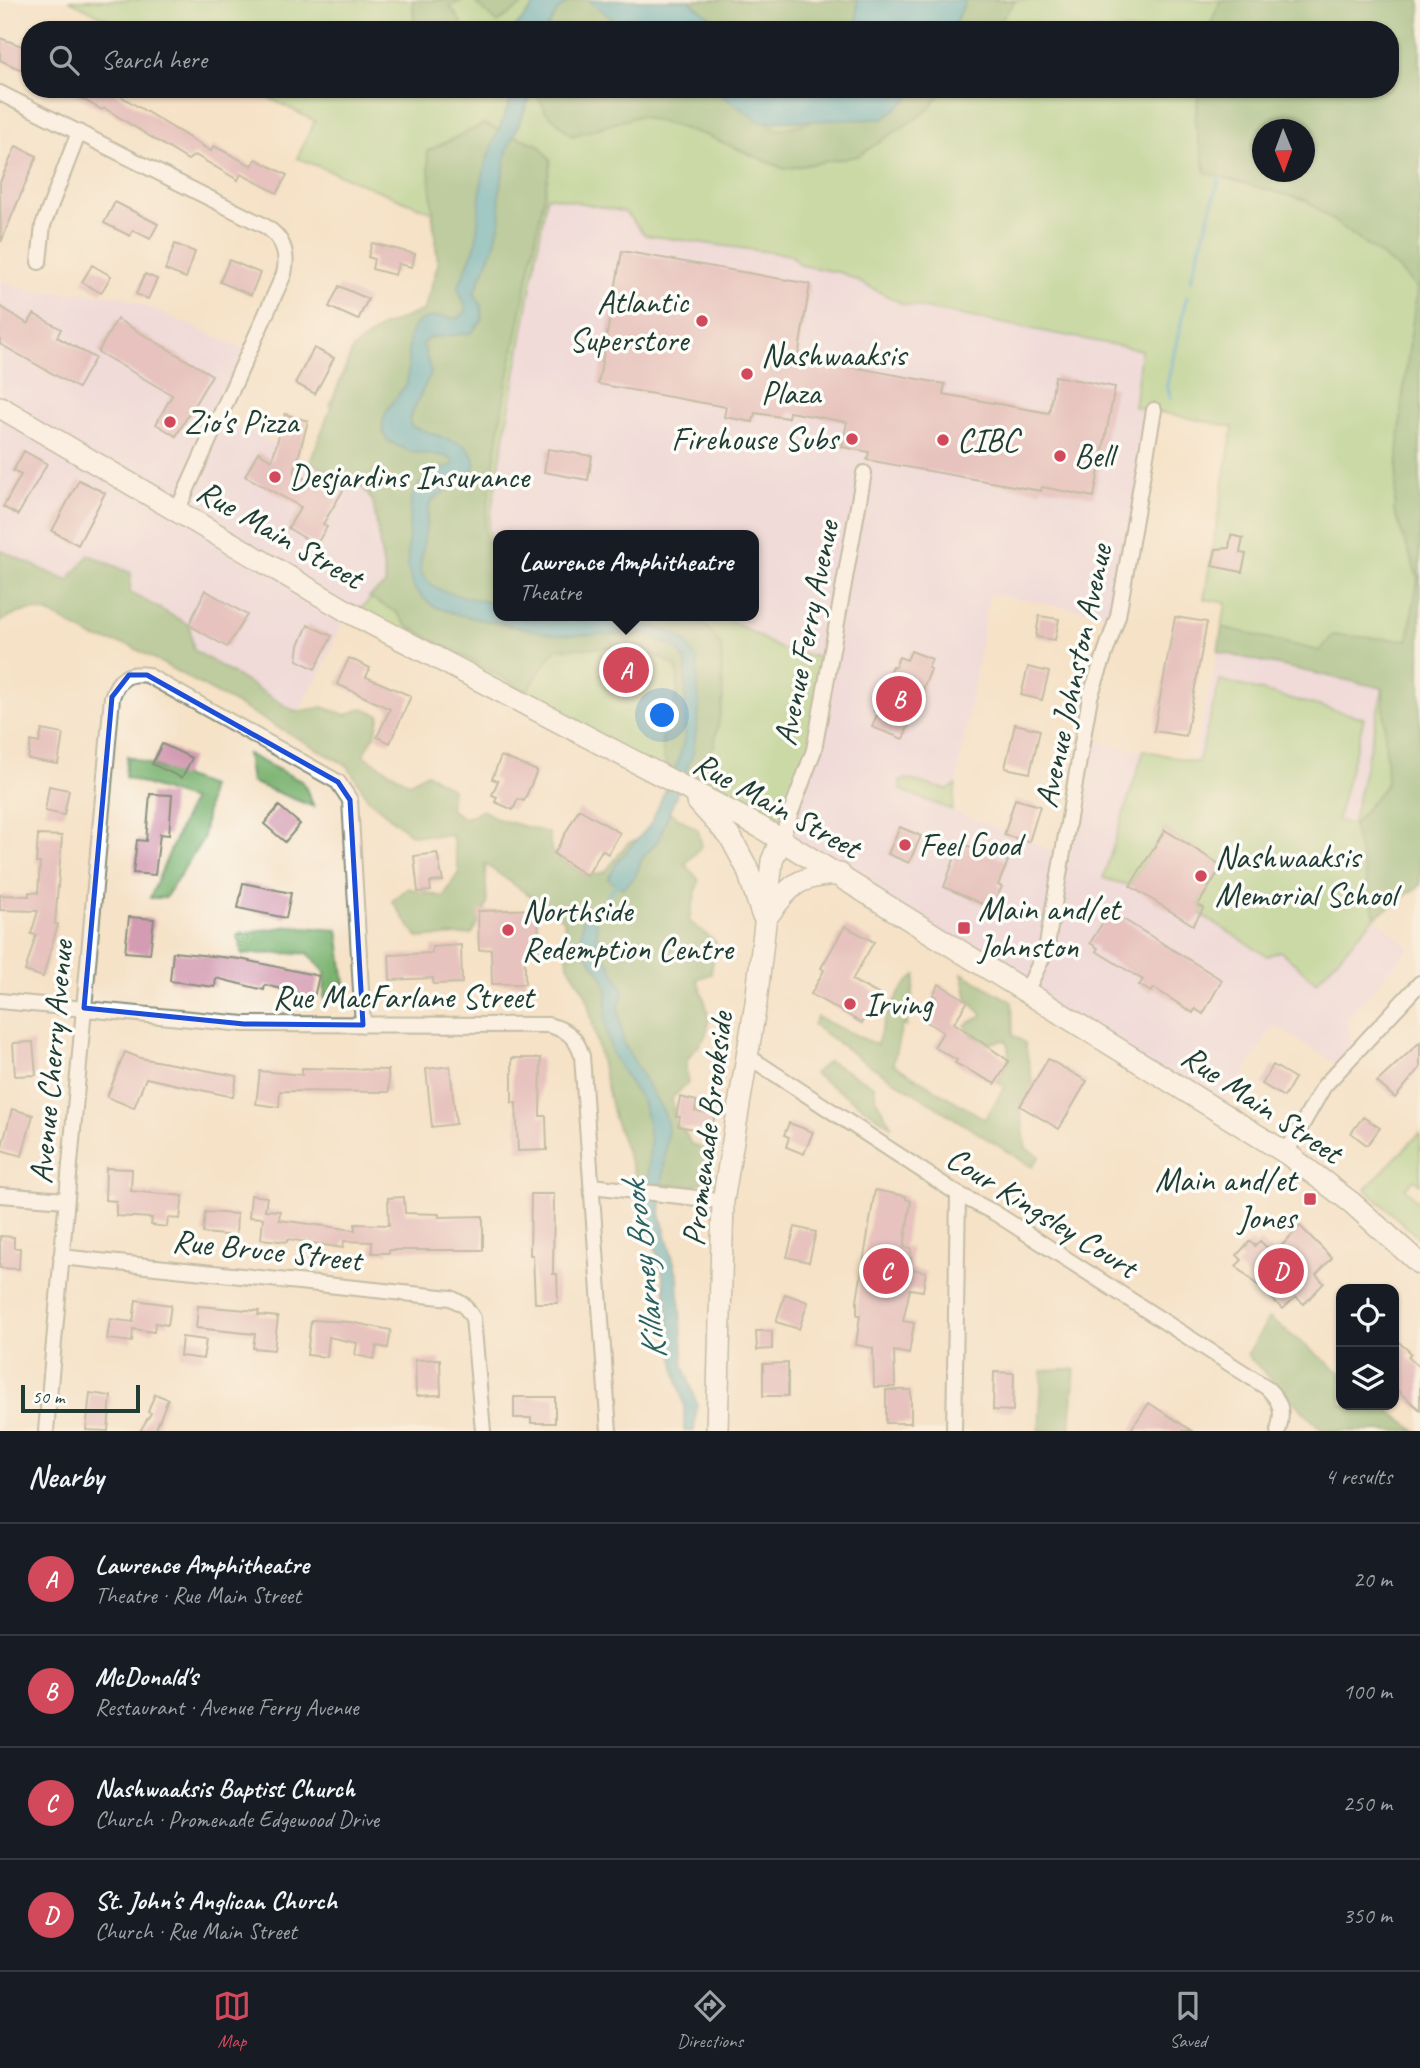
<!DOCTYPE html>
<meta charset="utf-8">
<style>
:root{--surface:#171b24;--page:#20242c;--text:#f1f3f6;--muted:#9ea1a6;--line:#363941;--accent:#d1495b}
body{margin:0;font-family:Caveat,sans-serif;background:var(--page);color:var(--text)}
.controls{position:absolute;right:21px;bottom:21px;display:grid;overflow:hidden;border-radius:14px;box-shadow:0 2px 5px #0004}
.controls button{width:63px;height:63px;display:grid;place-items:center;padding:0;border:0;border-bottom:2px solid var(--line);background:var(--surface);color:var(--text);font:35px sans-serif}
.compass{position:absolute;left:1252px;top:119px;width:63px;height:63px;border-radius:50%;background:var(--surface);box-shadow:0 2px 5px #0004;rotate:179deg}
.scale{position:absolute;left:21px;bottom:18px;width:119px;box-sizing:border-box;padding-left:7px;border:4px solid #1f3d34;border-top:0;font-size:19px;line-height:24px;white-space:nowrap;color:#1f3d34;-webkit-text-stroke:5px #fdfcf7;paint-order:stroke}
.you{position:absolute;left:663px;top:716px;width:24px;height:24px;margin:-18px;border:5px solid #fff;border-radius:50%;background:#1a73e8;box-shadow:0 0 0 10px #1a73e833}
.badge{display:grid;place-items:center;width:46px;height:46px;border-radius:50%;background:var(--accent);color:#fff;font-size:23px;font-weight:700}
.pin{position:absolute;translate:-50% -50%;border:4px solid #fff;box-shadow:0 2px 7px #0006}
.popup{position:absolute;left:493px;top:530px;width:266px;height:91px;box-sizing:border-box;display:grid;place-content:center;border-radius:14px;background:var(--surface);filter:drop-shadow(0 2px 5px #0005);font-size:23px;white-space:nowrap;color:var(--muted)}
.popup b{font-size:26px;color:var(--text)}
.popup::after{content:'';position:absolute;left:50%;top:100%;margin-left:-14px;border:14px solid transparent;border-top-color:var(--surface)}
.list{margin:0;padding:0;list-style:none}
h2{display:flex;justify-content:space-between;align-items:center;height:91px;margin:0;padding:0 28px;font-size:30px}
h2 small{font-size:23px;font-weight:400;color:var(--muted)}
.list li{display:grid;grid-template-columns:46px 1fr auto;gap:21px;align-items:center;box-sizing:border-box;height:112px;padding:0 28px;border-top:2px solid var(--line)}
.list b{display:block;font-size:26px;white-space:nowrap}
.list p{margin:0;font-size:23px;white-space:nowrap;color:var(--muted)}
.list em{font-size:23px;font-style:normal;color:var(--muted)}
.icon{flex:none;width:38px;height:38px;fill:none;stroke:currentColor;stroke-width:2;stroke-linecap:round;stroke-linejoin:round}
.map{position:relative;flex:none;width:1420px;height:1431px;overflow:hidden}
.search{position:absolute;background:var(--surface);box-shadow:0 2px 5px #0004;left:21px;right:21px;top:21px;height:77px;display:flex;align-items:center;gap:18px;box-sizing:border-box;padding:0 24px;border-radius:28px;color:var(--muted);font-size:26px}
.sheet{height:539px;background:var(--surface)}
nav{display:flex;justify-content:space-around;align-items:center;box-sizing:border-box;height:98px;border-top:2px solid var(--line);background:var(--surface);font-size:19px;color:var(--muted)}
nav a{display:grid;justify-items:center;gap:4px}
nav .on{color:var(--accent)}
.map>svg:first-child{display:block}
</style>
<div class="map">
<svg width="1420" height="1431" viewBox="0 0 1420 1431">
<rect width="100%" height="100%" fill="#fdfcf7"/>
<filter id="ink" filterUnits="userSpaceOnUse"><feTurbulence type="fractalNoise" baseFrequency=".0143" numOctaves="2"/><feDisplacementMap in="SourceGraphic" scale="14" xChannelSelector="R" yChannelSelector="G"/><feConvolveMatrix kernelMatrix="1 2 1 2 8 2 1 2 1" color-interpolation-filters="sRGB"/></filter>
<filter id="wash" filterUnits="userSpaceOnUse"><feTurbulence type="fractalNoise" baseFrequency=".00686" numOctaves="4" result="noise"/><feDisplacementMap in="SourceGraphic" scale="28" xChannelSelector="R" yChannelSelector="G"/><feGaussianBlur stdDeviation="1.57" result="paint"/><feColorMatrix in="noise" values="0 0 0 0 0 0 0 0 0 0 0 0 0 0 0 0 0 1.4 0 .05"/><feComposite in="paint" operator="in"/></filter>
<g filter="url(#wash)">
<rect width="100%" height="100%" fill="#f5e2c7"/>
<!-- built -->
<path fill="#e8d2ee" d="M547,196L625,212L646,235L791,255L800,265L842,273L903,304L1142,350L1140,369L1154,410L1118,616L989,594L952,810L1064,855L1083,739L1193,761L1218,652L1383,688L1339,885L1410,948L1347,1019L1354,1052L1341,1067L1274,1025L1219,1112L781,839L830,661L779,648L723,616H754V535H498V548H495L488,529Z
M0,280L31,290L122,296L250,352L217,425L243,428L366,489L373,502L386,585L355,614L347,611L322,670L297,712L68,581L0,548Z"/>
<!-- green -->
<path fill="#98cf81" stroke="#5c865a" stroke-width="2" fill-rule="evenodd" d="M69,0H588L627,30H129Z
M966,0H1420V885L1375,917L1316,982L1280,951L1267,956L1200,914L1204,908L1198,905L1222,866L1165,830L1130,886L1103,878L1144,750L1198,763L1220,680L1364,718L1337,820L1352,825L1383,688L1218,652L1226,603L1204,599L1233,427L1134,407L1141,350L903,304L842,273L800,265L791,255L645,235L625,212L547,196L488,529L495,547L498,548V616H723L779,648L830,660L814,750L781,839L355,614L386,584L373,502L363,488L330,405L353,349L382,327L424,310L438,264L432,212L297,158L315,121L251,89H1390V30H952ZM1262,130H1304V172H1262Z
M906,779L948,790L956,785L952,810L901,790L900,782Z
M1420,1133V1184L1414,1179L1405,1188L1420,1204V1239L1365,1189Z"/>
<!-- forest -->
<path fill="#7ab26f" stroke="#4c7852" stroke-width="2" fill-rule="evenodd" d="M413,0H463L450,6L466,30H414Z
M473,0H524L525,3L497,23Z
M572,0H588L632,30H546L559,9Z
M688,0H857V30H728Z
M948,0H1016L993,30H934Z
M1221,0H1420V885L1375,917L1353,825L1387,783L1383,688L1218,652L1222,627L1319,651L1333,635L1408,640L1418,578L1394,511L1402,402L1417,288L1396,267L1305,200L1206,173L1195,123L1199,89H1390V30H1208ZM1262,130H1304V172H1262Z
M534,89H718L779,130L875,105L889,89H945L927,111L858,156L784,169L705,135L639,116L572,136L546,112Z
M484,124L539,145L551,161L504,398L484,529L487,543L498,558V616H682L704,623L721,646L723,699L714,746L694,781L667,767C649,719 687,710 676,666L639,646L555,649L527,691L407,626L397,613L369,597L386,584L373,501L366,489L310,462L353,349L382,327L424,310L438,264L427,151Z
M0,550L68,581L89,555L131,573L130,592L189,625L194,650L296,712L323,707L346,715L363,708L380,715L375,735L363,755L409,783L427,773L452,789L450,809L464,818L483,810L498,819L549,833L552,853L587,876L605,872L628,843L652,835L663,808L698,830L702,846L685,864L699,880L689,921L716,942L711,974L697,979C703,997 713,1015 706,1034C698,1055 680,1050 688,1083L672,1098L676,1126L685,1132L691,1144L713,1152L711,1179L692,1186L638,1183L614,1118L586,995L568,965L564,920L485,864L487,905L472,934L418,938L392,901L408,888L443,897L459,872L452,836L411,835L368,799L348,766L129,645C116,642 101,641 90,636C54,618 42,597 0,622Z
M247,754L303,782L314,807L251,782Z
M127,756L210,786L203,839L165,898H150L192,800L125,777Z
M290,926L338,930L347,1001L324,999L325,972L308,953L242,954L238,934Z
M962,973L1012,1002L1013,1035L1025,1043L1033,1085L1020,1106L1026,1148L1040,1156L1032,1167L866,1063L813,1025L817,1017L877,1045C883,1020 896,990 916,975L906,1027L902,1025L893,1064L985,1119L1005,1087L997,1082C1006,1067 1013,1058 1006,1040L988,1044L971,1034L965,1025L983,1015L968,1001Z
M828,1061L874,1086L876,1099L892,1127L814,1074Z
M1269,1318L1341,1373V1405H1382L1416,1431H1323L1247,1355Z
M1075,1369L1070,1431H1039L1042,1371Z"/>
<!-- water -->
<path fill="#3ea8be" stroke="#2e7279" stroke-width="2" d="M539,0H572L559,9L546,30H513Z
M588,0H688L728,30H627Z
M857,0H966L952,30H857Z
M511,89H534L507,151L499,196L501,218L494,247L474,293L481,305L482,320L471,333L428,338L423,344L431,373L409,419L411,426L459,443L468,448L475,461C471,491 442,485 429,505L420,569C428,596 474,597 498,605V616L557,620L630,619L674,633L685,641L697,660L699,711L693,753L658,841L643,857L635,877L622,888L608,879L617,862L650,825L678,762L685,736L686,662L677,649L646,634L556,635L459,615L433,606L422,597L414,588L407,566L411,498L419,484L432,472L452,466L454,461L445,456L411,452L388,441C371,420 397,399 407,383C412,356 397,314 443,317C449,317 453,319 459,318L467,310L458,288L476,244L481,186L486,161L510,102Z
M713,89H920L883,119L760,122Z
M583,914L596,922L598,943L624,990L618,1009L624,1044L664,1113L668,1126L660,1213L678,1277L684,1366L697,1404L694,1431H684V1405L675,1369L663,1276L646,1213L650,1140L647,1118L642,1102L614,1058L608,1040L605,1023L607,990L603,977L584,951L581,934Z"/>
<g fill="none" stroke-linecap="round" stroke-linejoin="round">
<!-- stream -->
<path stroke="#3ea8be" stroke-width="4.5" d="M1191,280L1220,176
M1171,398L1167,387L1187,297
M607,897L620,880
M591,922L597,910"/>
</g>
<g id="blocks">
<!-- building -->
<path fill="#d49cb3" d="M0,38L30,49V74L0,60Z
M64,89H109L211,151L214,146L252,166L256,159L287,175L277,193L241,174L238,180L195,155L188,160L104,108L102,110Z
M16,146L37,156L1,242L0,182Z
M115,202L158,224L150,239L133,230L130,236L104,223Z
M372,243L415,254L412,267L398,264L395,275L372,269L374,259L368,257Z
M175,244L195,252L186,278L165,270Z
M622,251L810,284L798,357L945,384L943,394L1049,413L1055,376L1115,387L1094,497L1042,487L1041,491L867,460L869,452L842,447L847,422L789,412L788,418L755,413L753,422L724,417L726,407L598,384Z
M229,260L260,273L251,295L220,282Z
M92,265L111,276L101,293L82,282Z
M145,274L157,279L148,299L136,294Z
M339,286L368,299L358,320L329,307Z
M0,306L28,324L34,314L61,329L57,337L95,358L78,388L0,344Z
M117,319L212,375L176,436L156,424L172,395L98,352Z
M314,348L334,358L315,394L295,383Z
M285,414L308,421L294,473L314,484L321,472L345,487L323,524L327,527L316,545L288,528L301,507L245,476L258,452L272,460Z
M548,449L592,456L588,480L544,472Z
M24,451L47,464L18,515L3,507L21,475L13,471Z
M79,480L105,493L78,545L52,531Z
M1231,535L1243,538L1240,553L1246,554L1242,572L1212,566L1216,549L1229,548Z
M205,590L247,615L227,647L189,625Z
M1039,616L1059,619L1055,640L1036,637Z
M1175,617L1207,622L1186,736L1154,731Z
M308,625L332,636L315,669L297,660L299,645Z
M911,651L932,659L928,668L931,669L903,739L872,727L878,712L874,711L892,666L895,667L899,657L907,660Z
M349,658L370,668L366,677L411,696L390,743L377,737L390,709L337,684Z
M1028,667L1049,672L1042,700L1021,695Z
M1015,724L1040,730L1030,773L1005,768Z
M42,730L63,734L58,764L28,759L31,741L39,743Z
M162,744L192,758L182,778L152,764Z
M501,756L537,771L524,801L518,799L513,810L495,802L497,797L492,795L498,781L492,779Z
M49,786L69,790L64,815L45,811Z
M150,794L172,795L169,835L160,834L155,875L133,873L137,840L146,841Z
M1015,799L1040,806L1029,842L1004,835Z
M279,806L300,824L285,842L264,824Z
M579,809L620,833L608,854L602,850L587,876L554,854Z
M900,827L921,836L909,863L888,854Z
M1165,830L1222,866L1198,905L1204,908L1193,925L1130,886Z
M38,835L62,836L55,924H58L43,977L25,971L36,935L31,934L38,911L0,910V895L29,896V892L38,893L40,863H36Z
M960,843L1008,861L998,885L1002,887L991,908L944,887Z
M437,853L443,881L430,882L431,891L418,892L414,856Z
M243,883L291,893L286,918L238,908Z
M538,909L539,950L525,951V984H492L491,949L479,950L478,911Z
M1110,911L1222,980L1203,1014L1195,1009L1193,1013L1154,988L1151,992L1139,985L1143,980L1096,951L1098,948L1090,943Z
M129,917L154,919L150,954L125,952Z
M845,926L874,942L852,980L878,994L862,1023L811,994L824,970L821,968Z
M461,945L462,983L433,984V978L390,980L389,955L432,953V947Z
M173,952L240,959L319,976L314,997L265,985L264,990L216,978L215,987L170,981Z
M939,984L968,1001L954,1023L1009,1061L995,1084L955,1063L957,1060L934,1047L943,1032L922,1019L936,997L933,995Z
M33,1042L36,1075L15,1076L13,1043Z
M1420,1042V1068L1395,1098L1377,1082Z
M125,1052L140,1058L237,1076L233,1097L146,1078L134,1108L107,1097Z
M512,1058H541L540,1116H546L547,1150L518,1151L516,1103H512Z
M1048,1059L1087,1081L1059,1129L1020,1106Z
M1273,1065L1295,1078L1284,1097L1262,1084Z
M450,1066L456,1124L432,1127L426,1069Z
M302,1068L388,1070L389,1092L280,1091L279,1107L256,1104L260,1071L302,1075Z
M680,1097L697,1101L695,1111L715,1114L711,1132L678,1126L680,1117H676Z
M12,1109L33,1115L22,1156L1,1150Z
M1363,1117L1380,1128L1367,1145L1351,1133Z
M789,1123L813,1132L804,1154L786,1147L789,1137L784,1135Z
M106,1168L132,1169L131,1191L183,1196L180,1219L168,1218L167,1227L151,1225L152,1218L116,1216V1201L105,1200Z
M875,1190L906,1196V1199L911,1201L904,1247L911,1248V1269L926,1272L923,1291L910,1289L903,1321L914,1323L909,1354L894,1351L895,1387H874L873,1348L856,1345L860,1315H857V1301Z
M531,1194H554L553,1274H557L558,1303H535L533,1255H530Z
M251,1195L267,1197L265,1210L280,1211L279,1220L355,1230V1224L389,1225L388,1198L404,1197L405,1213L439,1214V1217L483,1216V1250H389V1253H372V1242L344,1241L343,1248L288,1239L287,1242L261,1239L263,1218L249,1217Z
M205,1212L237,1214L236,1236L203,1233Z
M1300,1226L1332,1258L1316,1275L1324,1283L1304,1304L1296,1297L1283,1309L1236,1266L1242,1260L1237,1255L1250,1241L1255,1246L1260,1241L1274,1254Z
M795,1227L816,1232L809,1262L787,1257Z
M0,1236L14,1237V1248H20L19,1269L0,1268Z
M785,1294L808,1302L799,1329L776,1322Z
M136,1300L171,1305L168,1325L155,1323L154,1332L133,1329L132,1342L107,1339L110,1319L133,1322Z
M198,1306L259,1311L258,1315L278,1317L274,1350L253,1348L255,1334L196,1328Z
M311,1320L350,1322L391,1330L388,1348L377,1346L374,1359L355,1355L357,1343L329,1337L327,1357L307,1355Z
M756,1331H772V1349L757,1350Z
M182,1337L206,1340L203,1359L180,1356Z
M1394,1338L1411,1353L1408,1357L1420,1368V1410L1394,1387Z
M440,1359L441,1395L416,1396L415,1360Z
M788,1363V1396H763V1364Z
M994,1372L1014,1373L1013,1411L993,1410Z
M886,1390H911V1423H886Z
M90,1393L111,1396L108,1431L86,1430Z
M155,1394L168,1399L155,1431H140L151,1413L148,1412Z
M514,1397H555V1423H531V1418H514Z
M1149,1403L1192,1431H1130Z"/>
</g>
</g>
<g filter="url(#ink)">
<use href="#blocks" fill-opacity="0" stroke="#8a907e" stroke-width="2"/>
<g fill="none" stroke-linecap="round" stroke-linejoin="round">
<!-- street casing -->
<g stroke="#8a907e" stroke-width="18">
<path id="street" d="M0,93L263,225C282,236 289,252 284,274L177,511
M39,262L43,225L79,132
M781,839L814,750L864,473
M1027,990L1046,950L1090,697L1118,616L1154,410
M0,1001L244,1024L548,1025C567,1030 576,1036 582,1056L609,1431
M746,1055L958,1194L995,1213L1266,1387C1281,1401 1284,1411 1278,1431
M1286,1153L1324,1086L1420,983
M592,1186L723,1201
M0,1195L66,1200
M61,1257L451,1298L464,1305L473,1318L483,1431
M46,1431L112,697C118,679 127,672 147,675L338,782L350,800L363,1025
M954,1431L958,1194"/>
</g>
<!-- secondary casing -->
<g stroke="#8a907e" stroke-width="24">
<path id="secondary" d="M0,407L347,611L760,827L1286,1153L1352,1203L1420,1264
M698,802L731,838L747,868L762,914
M766,918C791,885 796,876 840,874
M717,1431L723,1201L756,1003L772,861L781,839"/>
</g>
<!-- street -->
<use href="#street" stroke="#fff" stroke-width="14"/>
<!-- secondary -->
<use href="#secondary" stroke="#fff" stroke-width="21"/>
</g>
</g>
<!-- marked area -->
<path d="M0 0H1420V1431H0ZM129,675H147L338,782L350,800L363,1025L244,1024L84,1008L112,697Z" fill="#f5e2c7" fill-opacity=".55" fill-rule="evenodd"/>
<path fill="none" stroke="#1d4ed8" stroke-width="5" stroke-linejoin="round" d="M129,675H147L338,782L350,800L363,1025L244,1024L84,1008L112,697Z"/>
<!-- markers -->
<g fill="#d1495b" stroke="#fdfcf7" stroke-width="2.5">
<circle cx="702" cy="321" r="7"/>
<circle cx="747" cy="374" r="7"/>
<circle cx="170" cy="422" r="7"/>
<circle cx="852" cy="439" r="7"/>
<circle cx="943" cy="440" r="7"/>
<circle cx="1060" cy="456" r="7"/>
<circle cx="275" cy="477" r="7"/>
<circle cx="905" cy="845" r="7"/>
<circle cx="1201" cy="876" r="7"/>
<rect x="957" y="921" width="14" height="14" rx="3.5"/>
<circle cx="508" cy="930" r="7"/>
<circle cx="850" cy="1004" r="7"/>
<rect x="1303" y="1192" width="14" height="14" rx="3.5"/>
</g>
<g text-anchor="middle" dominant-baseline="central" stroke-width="7" stroke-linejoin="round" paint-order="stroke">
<!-- poi labels -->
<g font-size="33" fill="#1f3d34" stroke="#fdfcf7" text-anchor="start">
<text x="688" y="302" text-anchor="end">Atlantic<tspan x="688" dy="38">Superstore</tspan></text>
<text x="761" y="355">Nashwaaksis<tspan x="761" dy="38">Plaza</tspan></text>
<text x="184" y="422">Zio's Pizza</text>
<text x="838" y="439" text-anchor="end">Firehouse Subs</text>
<text x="957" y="440">CIBC</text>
<text x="1074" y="456">Bell</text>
<text x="289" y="477">Desjardins Insurance</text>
<text x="919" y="845">Feel Good</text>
<text x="1215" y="857">Nashwaaksis<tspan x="1215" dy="38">Memorial School</tspan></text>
<text x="978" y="909">Main and/et<tspan x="978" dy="38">Johnston</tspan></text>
<text x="522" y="911">Northside<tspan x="522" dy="38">Redemption Centre</tspan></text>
<text x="864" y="1004">Irving</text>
<text x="1296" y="1180" text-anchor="end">Main and/et<tspan x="1296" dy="38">Jones</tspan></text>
</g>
<!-- street labels -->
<g font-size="33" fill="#1f3d34" stroke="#fdfcf7">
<text transform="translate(280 534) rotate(30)">Rue Main Street</text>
<text transform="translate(806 633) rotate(-79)">Avenue Ferry Avenue</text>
<text transform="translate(1073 676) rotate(-78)">Avenue Johnston Avenue</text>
<text transform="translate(777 805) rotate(29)">Rue Main Street</text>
<text x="403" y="997">Rue MacFarlane Street</text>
<text transform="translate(51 1062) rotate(-85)">Avenue Cherry Avenue</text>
<text transform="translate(1262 1104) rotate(34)">Rue Main Street</text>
<text transform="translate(707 1129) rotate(-83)">Promenade Brookside</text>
<text transform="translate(1042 1212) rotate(32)">Cour Kingsley Court</text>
<text transform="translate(267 1250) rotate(6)">Rue Bruce Street</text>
</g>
<!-- water labels -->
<g font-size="35" font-style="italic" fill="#2a6264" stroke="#fdfcf7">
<text transform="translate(644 1271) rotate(-97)">Killarney Brook</text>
</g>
</g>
</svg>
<div class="controls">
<button><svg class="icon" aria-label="locate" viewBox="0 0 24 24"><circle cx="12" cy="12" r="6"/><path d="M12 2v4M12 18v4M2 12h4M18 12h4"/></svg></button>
<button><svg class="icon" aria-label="layers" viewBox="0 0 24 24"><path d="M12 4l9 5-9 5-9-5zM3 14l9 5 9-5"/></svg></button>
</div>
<svg class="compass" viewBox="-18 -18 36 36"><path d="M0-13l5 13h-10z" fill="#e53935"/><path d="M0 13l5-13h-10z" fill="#9ea1a6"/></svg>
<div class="scale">50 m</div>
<div class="you"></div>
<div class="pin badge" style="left:626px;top:670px">A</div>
<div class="popup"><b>Lawrence Amphitheatre</b>Theatre</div>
<div class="pin badge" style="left:899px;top:699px">B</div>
<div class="pin badge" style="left:886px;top:1271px">C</div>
<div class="pin badge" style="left:1281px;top:1271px">D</div>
<div class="search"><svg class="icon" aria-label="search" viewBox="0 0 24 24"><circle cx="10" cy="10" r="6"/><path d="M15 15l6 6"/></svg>Search here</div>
</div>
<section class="sheet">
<h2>Nearby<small>4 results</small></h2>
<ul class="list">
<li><span class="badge">A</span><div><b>Lawrence Amphitheatre</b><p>Theatre · Rue Main Street</p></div><em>20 m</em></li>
<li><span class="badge">B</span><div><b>McDonald's</b><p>Restaurant · Avenue Ferry Avenue</p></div><em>100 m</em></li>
<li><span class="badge">C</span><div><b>Nashwaaksis Baptist Church</b><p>Church · Promenade Edgewood Drive</p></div><em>250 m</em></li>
<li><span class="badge">D</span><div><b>St. John's Anglican Church</b><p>Church · Rue Main Street</p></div><em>350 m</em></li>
</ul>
</section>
<nav>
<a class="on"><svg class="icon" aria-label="map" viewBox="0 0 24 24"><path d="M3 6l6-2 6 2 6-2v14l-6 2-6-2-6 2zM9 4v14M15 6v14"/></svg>Map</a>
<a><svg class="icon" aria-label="directions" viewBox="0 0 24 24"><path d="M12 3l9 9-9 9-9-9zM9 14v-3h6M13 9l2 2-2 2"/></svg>Directions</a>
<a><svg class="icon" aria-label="saved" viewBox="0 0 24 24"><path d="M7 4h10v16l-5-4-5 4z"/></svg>Saved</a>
</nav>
